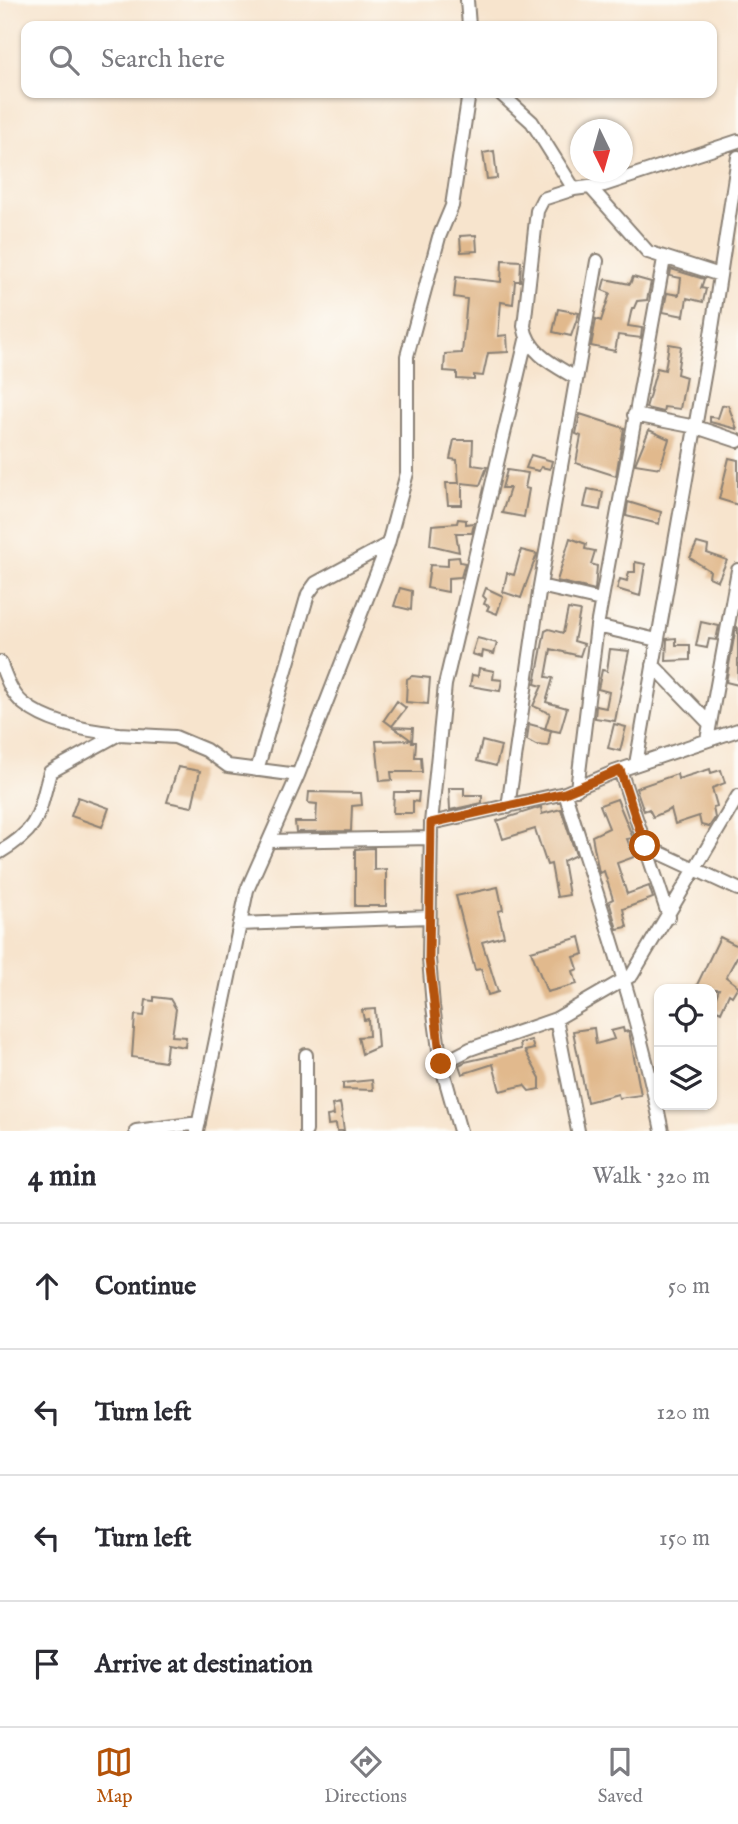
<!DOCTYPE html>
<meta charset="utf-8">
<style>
:root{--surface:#fff;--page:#f2f2f3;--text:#2b2b33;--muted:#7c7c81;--line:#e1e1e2;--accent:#b45309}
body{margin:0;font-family:"IM FELL English",serif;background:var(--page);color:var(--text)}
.controls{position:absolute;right:21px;bottom:21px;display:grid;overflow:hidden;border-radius:14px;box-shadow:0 2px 5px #0004}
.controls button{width:63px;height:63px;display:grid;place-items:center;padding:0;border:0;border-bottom:2px solid var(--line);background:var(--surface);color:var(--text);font:35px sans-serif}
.compass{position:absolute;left:570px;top:119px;width:63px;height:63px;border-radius:50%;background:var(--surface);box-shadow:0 2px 5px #0004;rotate:175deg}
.stop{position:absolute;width:21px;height:21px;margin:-16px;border:5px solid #b45309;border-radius:50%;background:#fff}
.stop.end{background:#b45309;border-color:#fff;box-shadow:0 2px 7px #0008}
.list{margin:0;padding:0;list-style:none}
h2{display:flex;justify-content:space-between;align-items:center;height:91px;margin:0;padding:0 28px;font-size:30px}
h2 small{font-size:23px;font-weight:400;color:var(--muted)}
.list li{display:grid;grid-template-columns:46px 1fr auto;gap:21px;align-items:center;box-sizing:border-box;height:126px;padding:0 28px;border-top:2px solid var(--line)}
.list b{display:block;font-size:26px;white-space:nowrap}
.list em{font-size:23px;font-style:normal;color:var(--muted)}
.icon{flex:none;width:38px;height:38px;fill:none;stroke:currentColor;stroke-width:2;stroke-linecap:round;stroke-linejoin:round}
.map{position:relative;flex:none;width:738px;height:1131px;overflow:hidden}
.search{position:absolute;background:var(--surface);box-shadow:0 2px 5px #0004;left:21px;right:21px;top:21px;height:77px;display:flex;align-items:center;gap:18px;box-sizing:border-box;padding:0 24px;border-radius:14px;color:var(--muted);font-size:26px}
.sheet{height:595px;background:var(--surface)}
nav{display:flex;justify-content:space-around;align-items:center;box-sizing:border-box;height:98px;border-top:2px solid var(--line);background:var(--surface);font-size:19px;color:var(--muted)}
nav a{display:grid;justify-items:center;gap:4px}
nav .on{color:var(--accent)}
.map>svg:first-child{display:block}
</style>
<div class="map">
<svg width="738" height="1131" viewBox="0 0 738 1131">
<rect width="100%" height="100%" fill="#fdfcf7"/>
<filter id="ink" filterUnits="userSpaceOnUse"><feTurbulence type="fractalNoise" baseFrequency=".0143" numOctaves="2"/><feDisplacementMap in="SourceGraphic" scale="14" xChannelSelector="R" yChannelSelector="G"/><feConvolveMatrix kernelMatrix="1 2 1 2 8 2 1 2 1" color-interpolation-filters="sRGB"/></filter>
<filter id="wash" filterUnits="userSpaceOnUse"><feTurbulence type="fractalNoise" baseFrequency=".00686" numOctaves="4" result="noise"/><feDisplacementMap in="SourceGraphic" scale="28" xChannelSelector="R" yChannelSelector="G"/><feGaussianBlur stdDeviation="1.57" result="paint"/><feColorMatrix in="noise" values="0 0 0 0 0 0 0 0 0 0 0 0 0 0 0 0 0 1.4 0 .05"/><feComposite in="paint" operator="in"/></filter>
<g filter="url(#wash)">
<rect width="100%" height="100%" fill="#f7e4cd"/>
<g id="blocks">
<!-- building -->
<path fill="#e1b98d" d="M494,151L497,178L487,179L483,153Z
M476,235L477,251L461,252L460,236Z
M502,260L521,261L520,281H515L513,304L501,302L498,336L507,335L508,352L488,353L483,376L474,375V380L457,379V372L444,371L445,354L462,353L467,299L454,297L456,277L501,282Z
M671,269L704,279L701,288L706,289L703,302L687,298L684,316L663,312L667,293L679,295L681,278L670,276Z
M633,277L651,282L647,300L637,301L634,308H632L628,326L642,328L641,338L618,335L615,351L591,346L596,319L601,321L610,293L602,290L605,279L630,284Z
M558,309L579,313L571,336L553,332Z
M669,344L681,346L677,374L686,377L680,409L664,407L663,412L646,408L657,368L665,370Z
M728,405L737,429L710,422V417L718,418L722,406Z
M580,414L624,428L616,476L576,463L581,436L576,434Z
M649,430L669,439L660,468L635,464Z
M454,440H473L472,465L487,467L480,485L462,483V505H448L446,483H459L457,460L450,459Z
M531,455L552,461L550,469L541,467L539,471L526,468Z
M729,458L738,460V505L719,499Z
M507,470L528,473L525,488L529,489L524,517L502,513L510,488H502Z
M588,489L603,492L600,510L584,507Z
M628,502L661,512L659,524L626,516Z
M458,519L466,520V524L474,523L472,533H456L459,552L430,545L432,525L457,523Z
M570,538L586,544L585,549L595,551L591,564L597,566L595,590L557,581Z
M697,543L708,546L707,553L727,560L718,581L709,577L710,571L690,558Z
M521,550L537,554L521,598L503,592L507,573L514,575Z
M459,557L460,562L465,563L461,577L448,578V592L427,588L430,565L448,566V558Z
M635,562L645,564L640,596L617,589L620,579L627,581L629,572H635Z
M400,588L412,591L411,610L394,606Z
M486,588L503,596L497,614L487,610L489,606L484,604L486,599L483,596Z
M568,609L580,611L574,641L584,644L580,656L551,649L546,677L553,678L546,702L567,708L560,732L545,729L550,713L533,706L542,686L535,684L545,631L549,629L563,633Z
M701,622L719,626L716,640L709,639L707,648L696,646Z
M736,627L738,628V685L726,682Z
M477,638L497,643L494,654L483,651L482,657L472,654Z
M676,638V645H690V660L666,661L667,639Z
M610,649L629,651L615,721L595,718L596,706L606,708L609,692L598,689L602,670L607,671Z
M479,668L494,671L493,679L502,680L500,691L470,686L472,675L478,676Z
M412,676L430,678L428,704L406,702L407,679Z
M397,701L406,708L392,726L384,720Z
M529,724L551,730L548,746L536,745L527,740Z
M614,724L626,727L620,751L608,748Z
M393,727L413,728L412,742H416L415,757H421L422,772H391L392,780L380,781L376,741L411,740Z
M482,741L501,746L496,766L477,761Z
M178,767L200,771L192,807L167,802Z
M710,769L711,773L721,770L725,783L712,788L717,806L713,807L715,818L709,827L701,825L699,816L675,824L671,809L653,817L649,809L644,811L636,788L677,774L678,779Z
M449,788H464V795H482V803L450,810Z
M309,792L361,793L362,805L352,806L351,831L296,832L295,822H316L317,804L308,803Z
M394,792H419L418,802L413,801V813H393Z
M78,797L109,808L102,827L71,816Z
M617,799L633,838L627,839L634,857L617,863L627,894L649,886L653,898L623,909L627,927L617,929L609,901L613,899L604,871L599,873L592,836L609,828L600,805Z
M541,807L542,814L561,809L576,855L563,861L569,895L557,897L551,864L547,865L535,829L503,839L497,821Z
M374,848V870L386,869V906H355V849Z
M498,887L503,910L498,911L504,936L482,942L498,992L488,995L481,969L475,970L456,896Z
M580,937L584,954L574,957L578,969L573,971L577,984L547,992L531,951Z
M720,937L738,946V955L726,977L738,986L732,996L729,994L721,1012L712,1008L719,989H695Z
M154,997L170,999L176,1009L172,1036L186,1037L185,1047L167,1044L165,1062L132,1057L135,1015L144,1016L146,1000L154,1001Z
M375,1009L378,1047L362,1054L358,1037L369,1036L368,1019L364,1020L362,1010Z
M594,1028L596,1044L614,1039L611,1031L623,1028L624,1032L629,1031L641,1095L619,1098L618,1094L587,1102L573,1031Z
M531,1040L534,1049L525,1051L540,1078V1089L529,1091L524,1085L500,1091L493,1064L462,1074L459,1065L465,1062L521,1049L520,1043Z
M372,1080L373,1090L343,1089V1083Z
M340,1103L341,1108L344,1131H337L336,1124L328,1125L327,1116L334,1115L332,1105Z"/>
</g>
</g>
<g filter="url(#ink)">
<use href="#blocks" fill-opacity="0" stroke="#8a8074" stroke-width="2"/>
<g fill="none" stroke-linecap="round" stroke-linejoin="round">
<!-- minor casing -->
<g stroke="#8a8074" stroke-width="16">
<path id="minor" d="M467,0L469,26
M500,93L532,122L574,189
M591,188L648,252L720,275
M576,378C554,365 528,353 524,326L537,211L543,199L574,189L604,185L738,141
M634,415L696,427L738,441
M540,586L601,600
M597,626L657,640
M0,662C6,677 11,694 24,704C49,724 88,731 119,734
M653,665L710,724
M707,740L738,570
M636,764L709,348L738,157
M257,770L308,594L316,583L388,544
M620,770L669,917
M577,789L597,626L664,259
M565,793C600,905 639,1016 662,1131
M508,807L540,586L597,261
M431,823L565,793L614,772L738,730
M270,841L431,838
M645,846L738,889
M0,852C41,828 38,814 50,772L119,734L175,737L206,750L228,766L298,775
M240,924L429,917
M556,1019L578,1131
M441,1064L470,1049L556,1019L632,975L738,796
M136,1131L199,1123
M197,1131L247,890L298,775L388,544L407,473V356L439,237L452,206L469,93
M306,1131V1055
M460,1131L441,1064L433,1006L429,959L431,823L445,685L526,340"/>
</g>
<!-- minor -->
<use href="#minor" stroke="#fff" stroke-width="12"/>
</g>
</g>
<g fill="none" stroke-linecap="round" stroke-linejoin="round" filter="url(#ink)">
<!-- route -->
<path stroke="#b45309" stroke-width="9" d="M441,1064L429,959L431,823L565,793L620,770L645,846"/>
</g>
</svg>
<div class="controls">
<button><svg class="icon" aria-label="locate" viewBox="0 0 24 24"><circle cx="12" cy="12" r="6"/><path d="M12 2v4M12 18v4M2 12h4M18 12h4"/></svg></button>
<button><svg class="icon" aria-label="layers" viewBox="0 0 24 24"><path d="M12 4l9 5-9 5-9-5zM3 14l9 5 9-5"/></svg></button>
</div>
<svg class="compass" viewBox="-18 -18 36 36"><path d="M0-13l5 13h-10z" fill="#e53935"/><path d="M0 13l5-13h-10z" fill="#7c7c81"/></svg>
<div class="stop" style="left:645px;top:846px"></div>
<div class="stop end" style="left:441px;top:1064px"></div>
<div class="search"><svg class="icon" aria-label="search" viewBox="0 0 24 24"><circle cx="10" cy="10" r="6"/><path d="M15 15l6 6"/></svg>Search here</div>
</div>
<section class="sheet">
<h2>4 min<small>Walk · 320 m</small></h2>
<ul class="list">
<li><svg class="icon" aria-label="ahead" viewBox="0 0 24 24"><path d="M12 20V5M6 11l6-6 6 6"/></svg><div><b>Continue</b></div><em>50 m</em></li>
<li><svg class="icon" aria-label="left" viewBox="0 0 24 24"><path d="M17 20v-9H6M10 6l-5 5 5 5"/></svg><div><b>Turn left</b></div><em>120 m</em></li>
<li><svg class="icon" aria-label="left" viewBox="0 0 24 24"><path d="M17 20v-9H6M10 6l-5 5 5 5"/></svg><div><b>Turn left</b></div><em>150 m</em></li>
<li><svg class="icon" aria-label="arrive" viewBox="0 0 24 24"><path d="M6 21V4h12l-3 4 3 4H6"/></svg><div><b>Arrive at destination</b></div></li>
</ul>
</section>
<nav>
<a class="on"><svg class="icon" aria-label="map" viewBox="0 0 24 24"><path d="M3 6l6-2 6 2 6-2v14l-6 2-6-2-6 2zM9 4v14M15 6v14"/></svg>Map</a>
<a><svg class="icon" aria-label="directions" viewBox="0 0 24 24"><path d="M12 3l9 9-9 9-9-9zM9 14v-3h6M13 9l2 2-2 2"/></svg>Directions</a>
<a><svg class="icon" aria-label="saved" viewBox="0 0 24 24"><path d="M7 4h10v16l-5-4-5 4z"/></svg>Saved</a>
</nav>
